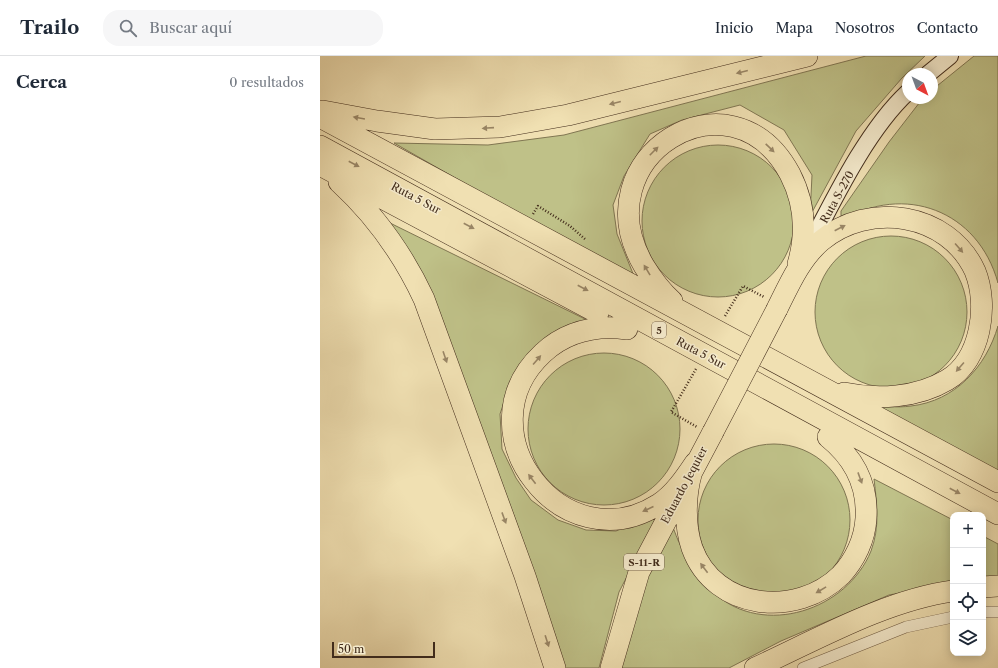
<!DOCTYPE html>
<html lang="es">
<meta charset="utf-8">
<style>
:root{--surface:#fff;--page:#f6f6f7;--text:#1f2937;--muted:#747a83;--line:#e0e1e3}
body{margin:0;font-family:"Libre Caslon Text",serif;background:var(--page);color:var(--text)}
.controls{position:absolute;right:12px;bottom:12px;display:grid;overflow:hidden;border-radius:8px;box-shadow:0 2px 10px #0003}
.controls button{width:36px;height:36px;display:grid;place-items:center;padding:0;border:0;border-bottom:1px solid var(--line);background:var(--surface);color:var(--text);font:20px sans-serif}
.compass{position:absolute;left:582px;top:12px;width:36px;height:36px;border-radius:50%;background:var(--surface);box-shadow:0 2px 10px #0003;rotate:139deg}
.scale{position:absolute;left:12px;bottom:10px;width:103px;box-sizing:border-box;padding-left:4px;border:2px solid #422c1b;border-top:0;font-size:11px;line-height:14px;white-space:nowrap;color:#422c1b;-webkit-text-stroke:3px #f5ebcd;paint-order:stroke}
.list{margin:0;padding:0;list-style:none}
h2{display:flex;justify-content:space-between;align-items:center;height:52px;margin:0;padding:0 16px;font-size:17px}
h2 small{font-size:13px;font-weight:400;color:var(--muted)}
.icon{flex:none;width:22px;height:22px;fill:none;stroke:currentColor;stroke-width:2;stroke-linecap:round;stroke-linejoin:round}
.map{position:relative;flex:none;width:678px;height:612px;overflow:hidden}
header{display:flex;align-items:center;gap:24px;box-sizing:border-box;height:56px;padding:0 20px;background:var(--surface);border-bottom:1px solid var(--line)}
header strong{font-size:19px}
nav{display:flex;gap:22px;margin-inline-start:auto;font-size:14px}
.search{width:280px;height:36px;background:var(--page);display:flex;align-items:center;gap:10px;box-sizing:border-box;padding:0 14px;border-radius:16px;color:var(--muted);font-size:15px}
main{display:flex}
aside{flex:1;background:var(--surface)}
.map>svg:first-child{display:block}
</style>
<header>
<strong>Trailo</strong>
<div class="search"><svg class="icon" aria-label="search" viewBox="0 0 24 24"><circle cx="10" cy="10" r="6"/><path d="M15 15l6 6"/></svg>Buscar aquí</div>
<nav><a>Inicio</a><a>Mapa</a><a>Nosotros</a><a>Contacto</a></nav>
</header>
<main>
<aside>
<h2>Cerca<small>0 resultados</small></h2>
<ul class="list">
</ul>
</aside>
<div class="map">
<svg width="678" height="612" viewBox="0 0 678 612">
<rect width="100%" height="100%" fill="#f0e0b2"/>
<filter id="stains"><feTurbulence type="fractalNoise" baseFrequency=".005" numOctaves="4"/><feColorMatrix values="0 0 0 0 .2 0 0 0 0 .09 0 0 0 0 .02 0 0 0 .5 -.17"/></filter>
<radialGradient id="worn" r=".72"><stop offset=".6" stop-color="#630" stop-opacity="0"/><stop offset="1" stop-color="#630" stop-opacity=".3"/></radialGradient>
<!-- green -->
<path fill="#bfc188" stroke="#807652" d="M546,0H605L582,22L536,75L490,160L492,119L464,74L420,49L362,64L330,78L304,120L293,149L297,178L316,225L74,87L168,89L244,79Z
M654,0H678V227C658,154 584,127 521,165V155L569,86L603,42H612V34Z
M322 165a76 76 0 1 1 152 0a76 76 0 1 1-152 0Z
M70,167L267,264L228,286L193,319L180,358L182,393L196,422L211,444L238,464L266,474L296,475L339,458L299,536L279,612H241L224,546L194,460L122,269Z
M495 256a76 76 0 1 1 152 0a76 76 0 1 1-152 0Z
M678,270V420L548,350C562,350 577,352 591,350C635,345 666,311 678,270Z
M208 373a76 76 0 1 1 152 0a76 76 0 1 1-152 0Z
M378 464a76 76 0 1 1 152 0a76 76 0 1 1-152 0Z
M554,423L633,464V527L569,539L461,585L409,612H301L315,549L351,467C355,475 357,484 362,492C367,502 375,511 381,520C385,525 389,532 394,537C444,582 527,554 551,495C560,471 557,448 554,423Z
M663,480L678,488V522H663Z"/>
<g fill="none" stroke-linecap="round" stroke-linejoin="round">
<!-- street casing -->
<g stroke="#6e5941" stroke-width="12">
<path id="street" d="M663,556H678
M483,612L586,571L633,561"/>
</g>
<!-- secondary casing -->
<g stroke="#422c1b" stroke-width="18">
<path id="secondary" d="M608,18L630,0
M488,193C514,143 547,74 588,36"/>
</g>
<!-- highway casing -->
<g stroke="#422c1b" stroke-width="22">
<path id="highway" d="M3,55L57,65L115,73L180,71L248,59L487,0
M0,61L678,426
M0,90L678,458
M0,109L278,257
M19,126C56,160 83,198 104,243L205,520L235,612
M352,245C341,235 332,223 324,210C260,101 411,8 470,118C485,147 487,177 478,208
M457,253C469,229 480,203 501,185C548,145 628,156 655,215C669,249 661,304 627,324C597,342 557,344 524,337
M307,273C276,269 247,275 223,297C139,375 244,509 339,448C354,438 365,422 375,407
M372,415C365,439 364,468 372,492C395,555 477,562 521,519C535,504 545,483 546,462C548,428 534,402 508,381
M663,531L678,530
M291,612L319,516L393,376
M435,612C496,584 566,544 633,535"/>
</g>
<!-- path -->
<path stroke="#422c1b" stroke-width="2.5" stroke-dasharray="1 2" stroke-linecap="butt" d="M213,158L218,150L250,170L265,183
M405,260L423,230L444,241
M376,313L351,356L377,371"/>
<!-- street -->
<use href="#street" stroke="#f5ebcd" stroke-width="11"/>
<!-- secondary -->
<use href="#secondary" stroke="#f5ebcd" stroke-width="16"/>
<!-- highway -->
<use href="#highway" stroke="#f0e0b2" stroke-width="21"/>
<!-- highway-bridge casing -->
<g stroke="#422c1b" stroke-width="22" stroke-linecap="butt">
<path id="highway-bridge" d="M393,376L457,253"/>
</g>
<!-- highway-bridge -->
<use href="#highway-bridge" stroke="#f0e0b2" stroke-width="21"/>
</g>
<!-- one-way arrows -->
<defs><path id="oneway-solid" d="M-6-.8H1V-3.2L6.5 0L1 3.2V.8H-6Z"/></defs>
<g fill="#998666">
<use href="#oneway-solid" transform="translate(422 16) rotate(166)"/>
<use href="#oneway-solid" transform="translate(295 47) rotate(166)"/>
<use href="#oneway-solid" transform="translate(39 62) rotate(-170)"/>
<use href="#oneway-solid" transform="translate(168 72) rotate(176)"/>
<use href="#oneway-solid" transform="translate(450 92) rotate(44)"/>
<use href="#oneway-solid" transform="translate(334 95) rotate(-45)"/>
<use href="#oneway-solid" transform="translate(34 108) rotate(28)"/>
<use href="#oneway-solid" transform="translate(149 170) rotate(28)"/>
<use href="#oneway-solid" transform="translate(520 172) rotate(-27)"/>
<use href="#oneway-solid" transform="translate(639 192) rotate(49)"/>
<use href="#oneway-solid" transform="translate(327 214) rotate(-121)"/>
<use href="#oneway-solid" transform="translate(263 232) rotate(28)"/>
<use href="#oneway-solid" transform="translate(125 301) rotate(71)"/>
<use href="#oneway-solid" transform="translate(217 304) rotate(-49)"/>
<use href="#oneway-solid" transform="translate(640 311) rotate(131)"/>
<use href="#oneway-solid" transform="translate(540 422) rotate(70)"/>
<use href="#oneway-solid" transform="translate(212 423) rotate(-127)"/>
<use href="#oneway-solid" transform="translate(635 435) rotate(28)"/>
<use href="#oneway-solid" transform="translate(328 453) rotate(156)"/>
<use href="#oneway-solid" transform="translate(184 462) rotate(70)"/>
<use href="#oneway-solid" transform="translate(384 512) rotate(-127)"/>
<use href="#oneway-solid" transform="translate(501 534) rotate(149)"/>
<use href="#oneway-solid" transform="translate(227 585) rotate(72)"/>
</g>
<g text-anchor="middle" dominant-baseline="central" stroke-width="3" stroke-linejoin="round" paint-order="stroke">
<!-- shield labels -->
<g fill="#f5ebcd" stroke="#786550" stroke-width="1">
<rect x="332" y="266" width="14" height="16" rx="3"/>
<rect x="304" y="498" width="40" height="16" rx="3"/>
</g>
<g font-size="10" font-weight="bold" fill="#422c1b">
<text x="339" y="274">5</text>
<text x="324" y="506">S-11-R</text>
</g>
<!-- street labels -->
<g font-size="11" fill="#422c1b" stroke="#f5ebcd">
<text transform="translate(517 141) rotate(-61)">Ruta S-270</text>
<text transform="translate(96 142) rotate(28)">Ruta 5 Sur</text>
<text transform="translate(381 297) rotate(28)">Ruta 5 Sur</text>
<text transform="translate(364 429) rotate(-62)">Eduardo Jequier</text>
</g>
</g>
<rect width="100%" height="100%" filter="url(#stains)"/>
<rect width="100%" height="100%" fill="url(#worn)"/>
</svg>
<div class="controls">
<button>+</button>
<button>−</button>
<button><svg class="icon" aria-label="locate" viewBox="0 0 24 24"><circle cx="12" cy="12" r="6"/><path d="M12 2v4M12 18v4M2 12h4M18 12h4"/></svg></button>
<button><svg class="icon" aria-label="layers" viewBox="0 0 24 24"><path d="M12 4l9 5-9 5-9-5zM3 14l9 5 9-5"/></svg></button>
</div>
<svg class="compass" viewBox="-18 -18 36 36"><path d="M0-13l5 13h-10z" fill="#e53935"/><path d="M0 13l5-13h-10z" fill="#747a83"/></svg>
<div class="scale">50 m</div>
</div>
</main>
